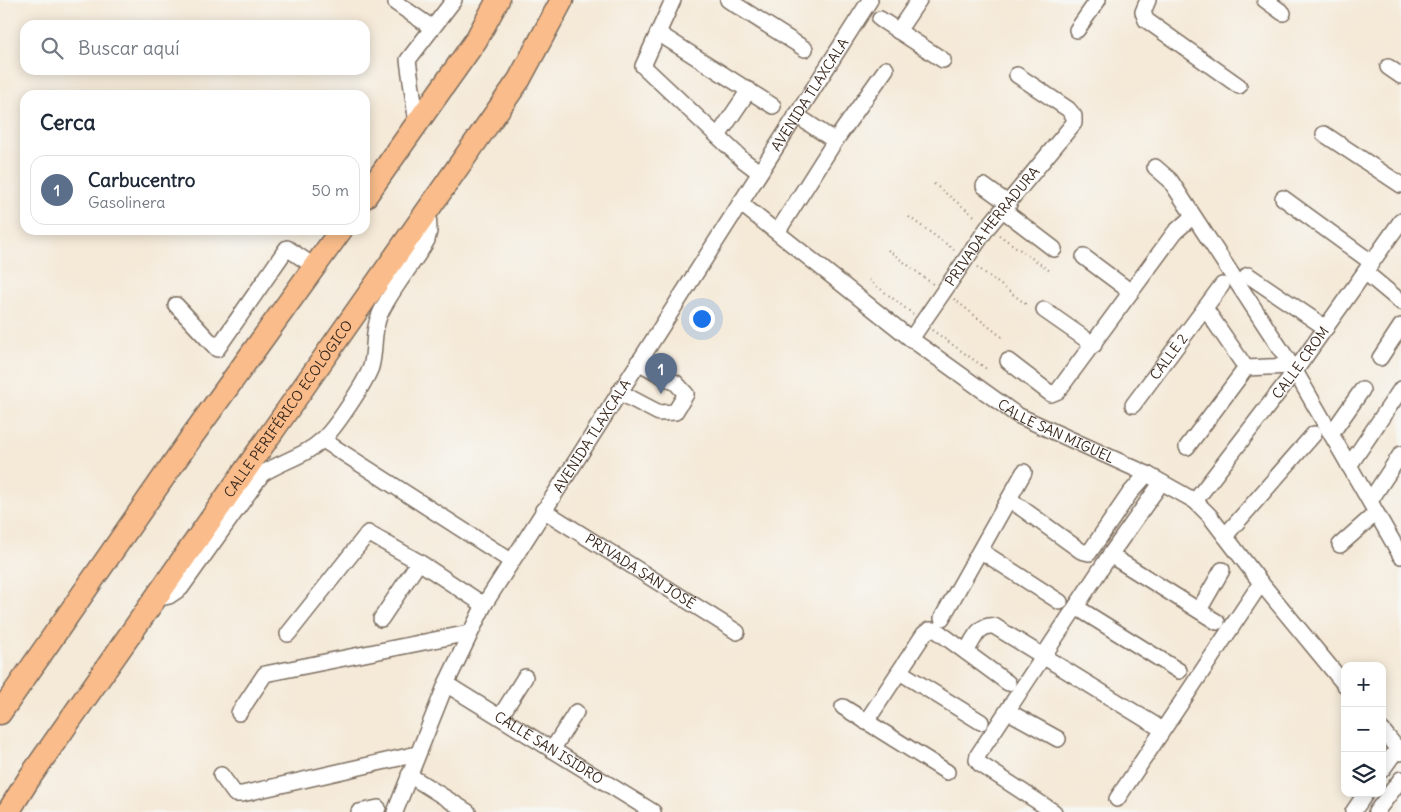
<!DOCTYPE html>
<html lang="es">
<meta charset="utf-8">
<style>
:root{--surface:#fff;--page:#f2f2f3;--text:#1f2937;--muted:#747a83;--line:#e0e1e3;--accent:#db2777}
body{margin:0;font-family:Delius,sans-serif;background:var(--page);color:var(--text)}
.controls{position:absolute;right:15px;bottom:15px;display:grid;overflow:hidden;border-radius:10px;box-shadow:0 2px 12px #0003}
.controls button{width:45px;height:45px;display:grid;place-items:center;padding:0;border:0;border-bottom:1px solid var(--line);background:var(--surface);color:var(--text);font:25px sans-serif}
.you{position:absolute;left:701px;top:318px;width:18px;height:18px;margin:-12px;border:4px solid #fff;border-radius:50%;background:#1a73e8;box-shadow:0 0 0 8px #1a73e833}
.badge{display:grid;place-items:center;width:32px;height:32px;border-radius:50%;background:var(--accent);color:#fff;font-size:16px;font-weight:700}
.pin{position:absolute;translate:-50% -41px;filter:drop-shadow(0 1px 2px #0008)}
.pin::after{content:'';position:absolute;top:26px;width:18px;height:15px;background:inherit;clip-path:polygon(0 0,100% 0,50% 100%)}
.list{margin:0;padding:0;list-style:none}
h2{display:flex;justify-content:space-between;align-items:center;height:65px;margin:0;padding:0 20px;font-size:21px}
h2 small{font-size:16px;font-weight:400;color:var(--muted)}
.list li{display:grid;grid-template-columns:32px 1fr auto;gap:15px;align-items:center;box-sizing:border-box;height:70px;margin:0 10px 10px;padding:0 10px;border:1px solid var(--line);border-radius:15px}
.list b{display:block;font-size:19px;white-space:nowrap}
.list p{margin:0;font-size:16px;white-space:nowrap;color:var(--muted)}
.list em{font-size:16px;font-style:normal;color:var(--muted)}
.icon{flex:none;width:28px;height:28px;fill:none;stroke:currentColor;stroke-width:2;stroke-linecap:round;stroke-linejoin:round}
.map{position:relative;flex:none;width:1401px;height:812px;overflow:hidden}
.search{position:absolute;background:var(--surface);box-shadow:0 2px 12px #0003;left:20px;top:20px;width:350px;height:55px;display:flex;align-items:center;gap:12px;box-sizing:border-box;padding:0 18px;border-radius:15px;color:var(--muted);font-size:19px}
.panel{position:absolute;background:var(--surface);box-shadow:0 2px 12px #0003;left:20px;top:90px;width:350px;height:145px;border-radius:15px}
.map>svg:first-child{display:block}
</style>
<div class="map">
<svg width="1401" height="812" viewBox="0 0 1401 812">
<rect width="100%" height="100%" fill="#f6f6f2"/>
<filter id="ink" filterUnits="userSpaceOnUse"><feTurbulence type="fractalNoise" baseFrequency=".02" numOctaves="2"/><feDisplacementMap in="SourceGraphic" scale="10" xChannelSelector="R" yChannelSelector="G"/><feConvolveMatrix kernelMatrix="1 2 1 2 8 2 1 2 1" color-interpolation-filters="sRGB"/></filter>
<filter id="wash" filterUnits="userSpaceOnUse"><feTurbulence type="fractalNoise" baseFrequency=".0096" numOctaves="4" result="noise"/><feDisplacementMap in="SourceGraphic" scale="20" xChannelSelector="R" yChannelSelector="G"/><feGaussianBlur stdDeviation="1.12" result="paint"/><feColorMatrix in="noise" values="0 0 0 0 0 0 0 0 0 0 0 0 0 0 0 0 0 1.4 0 .05"/><feComposite in="paint" operator="in"/></filter>
<g filter="url(#wash)">
<rect width="100%" height="100%" fill="#f5e9d7"/>
</g>
<g filter="url(#ink)">
<g fill="none" stroke-linecap="round" stroke-linejoin="round">
<!-- minor casing -->
<g stroke="#7c6d5f" stroke-width="18">
<g id="minor">
<path d="M673,0L643,66L743,160L759,172"/>
<path d="M728,0L805,49"/>
<path d="M1148,0L1143,12L1146,20L1239,86"/>
<path d="M1265,0L1283,13"/>
<path d="M396,3L431,27"/>
<path d="M880,19L943,60"/>
<path d="M1077,30L1098,0"/>
<path d="M898,31L919,0"/>
<path d="M658,33L773,106"/>
<path d="M1388,67L1401,76"/>
<path d="M796,115L835,141"/>
<path d="M417,124L408,60L454,0"/>
<path d="M1324,134L1401,185"/>
<path d="M718,136L749,90"/>
<path d="M1155,167L1170,180L1295,371L1401,556"/>
<path d="M984,186L1009,204"/>
<path d="M1283,198L1371,262"/>
<path id="s1" d="M740,203L911,339L1017,415L1147,474L1195,501L1209,515L1261,583L1345,685"/>
<path d="M1003,210L1054,249"/>
<path d="M778,231L835,141L886,69"/>
<path d="M1084,257L1131,292"/>
<path d="M1365,272L1401,302"/>
<path d="M1248,275L1326,328"/>
<path d="M176,305L217,349L287,248L315,267"/>
<path d="M1205,308L1246,368"/>
<path d="M1044,310L1094,345"/>
<path id="s2" d="M911,339L988,227L1074,123V116L1068,109L1017,75"/>
<path d="M1380,358L1401,326"/>
<path d="M1008,361L1051,394L1058,391L1175,232L1193,216"/>
<path d="M619,392L659,413L675,412L686,394L676,383L638,362"/>
<path id="s3" d="M1133,405L1222,285"/>
<path d="M1331,434L1362,390"/>
<path d="M323,440L511,561"/>
<path d="M1187,447L1246,368L1291,366"/>
<path d="M1349,466L1401,389"/>
<path d="M1009,499L1081,551L1089,553L1130,493L1147,474"/>
<path id="s4" d="M1195,501L1295,371L1401,221"/>
<path d="M1370,501L1401,454"/>
<path id="s5" d="M543,510L737,632"/>
<path d="M1225,536L1314,434"/>
<path d="M1340,545L1376,513"/>
<path d="M981,551L1060,602"/>
<path d="M1110,555L1217,622"/>
<path d="M156,599L169,596L181,588L262,474C282,461 305,456 322,440C335,429 365,383 371,367C376,349 372,331 380,314C392,288 413,265 427,240L429,231L428,210"/>
<path d="M1076,607L1179,671"/>
<path d="M1199,610L1222,570"/>
<path d="M942,618L1024,472"/>
<path d="M381,619L419,562"/>
<path d="M288,634L368,533L419,562L484,605"/>
<path d="M966,652C973,641 978,624 994,626L1155,725"/>
<path d="M900,672L981,722"/>
<path id="s6" d="M446,684L653,812"/>
<path d="M843,707L947,772"/>
<path d="M1009,712L1058,739"/>
<path d="M239,713L265,674L469,633"/>
<path d="M500,717L525,677"/>
<path d="M866,722L924,634L929,630H936L1008,683"/>
<path d="M1382,730L1401,753"/>
<path d="M552,750L576,712"/>
<path d="M1382,770L1398,748"/>
<path d="M221,775L235,794H242L417,754"/>
<path d="M409,775L468,812"/>
<path d="M1117,799L1261,583"/>
<path d="M359,812L378,808"/>
<path id="s7" d="M395,812L446,684L484,605L870,0"/>
<path d="M1054,812L980,764L977,760L978,755L1110,555L1161,483"/>
<path d="M1353,812L1366,793"/>
<path d="M1376,812L1401,779"/>
</g>
</g>
<!-- highway casing -->
<g stroke="#7c6d5f" stroke-width="25">
<g id="highway">
<path d="M365,197L476,40L498,0"/>
<path d="M0,713L193,435L341,230"/>
<path id="s8" d="M8,812L30,777L519,80L562,0"/>
</g>
</g>
<!-- path -->
<path stroke="#7c6d5f" stroke-width="2" stroke-dasharray="1 4" stroke-linecap="butt" d="M934,184L977,218
M909,217L956,251
M999,235L1050,271
M888,250L934,285
M977,267L1027,305
M869,280L913,314
M954,299L1003,338
M932,330L988,370"/>
<!-- minor -->
<use href="#minor" stroke="#fff" stroke-width="15"/>
<!-- highway -->
<use href="#highway" stroke="#f9bc8a" stroke-width="22"/>
</g>
</g>
<g text-anchor="middle" dominant-baseline="central" stroke-width="4" stroke-linejoin="round" paint-order="stroke">
<!-- street labels -->
<g font-size="14" fill="#3b2a1e" stroke="#f6f6f2">
<text stroke="none"><textPath href="#s7" startOffset="831">AVENIDA TLAXCALA</textPath></text>
<text stroke="none"><textPath href="#s2" startOffset="139">PRIVADA HERRADURA</textPath></text>
<text stroke="none"><textPath href="#s3" startOffset="60">CALLE 2</textPath></text>
<text stroke="none"><textPath href="#s4" startOffset="174">CALLE CROM</textPath></text>
<text stroke="none"><textPath href="#s8" startOffset="491">CALLE PERIFÉRICO ECOLÓGICO</textPath></text>
<text stroke="none"><textPath href="#s1" startOffset="391">CALLE SAN MIGUEL</textPath></text>
<text stroke="none"><textPath href="#s7" startOffset="426">AVENIDA TLAXCALA</textPath></text>
<text stroke="none"><textPath href="#s5" startOffset="115">PRIVADA SAN JOSÉ</textPath></text>
<text stroke="none"><textPath href="#s6" startOffset="121">CALLE SAN ISIDRO</textPath></text>
</g>
</g>
</svg>
<div class="controls">
<button>+</button>
<button>−</button>
<button><svg class="icon" aria-label="layers" viewBox="0 0 24 24"><path d="M12 4l9 5-9 5-9-5zM3 14l9 5 9-5"/></svg></button>
</div>
<div class="you"></div>
<div class="pin badge" style="left:661px;top:394px;background:#5c6f8a">1</div>
<div class="search"><svg class="icon" aria-label="search" viewBox="0 0 24 24"><circle cx="10" cy="10" r="6"/><path d="M15 15l6 6"/></svg>Buscar aquí</div>
<section class="panel">
<h2>Cerca<small></small></h2>
<ul class="list">
<li><span class="badge" style="background:#5c6f8a">1</span><div><b>Carbucentro</b><p>Gasolinera</p></div><em>50 m</em></li>
</ul>
</section>
</div>
